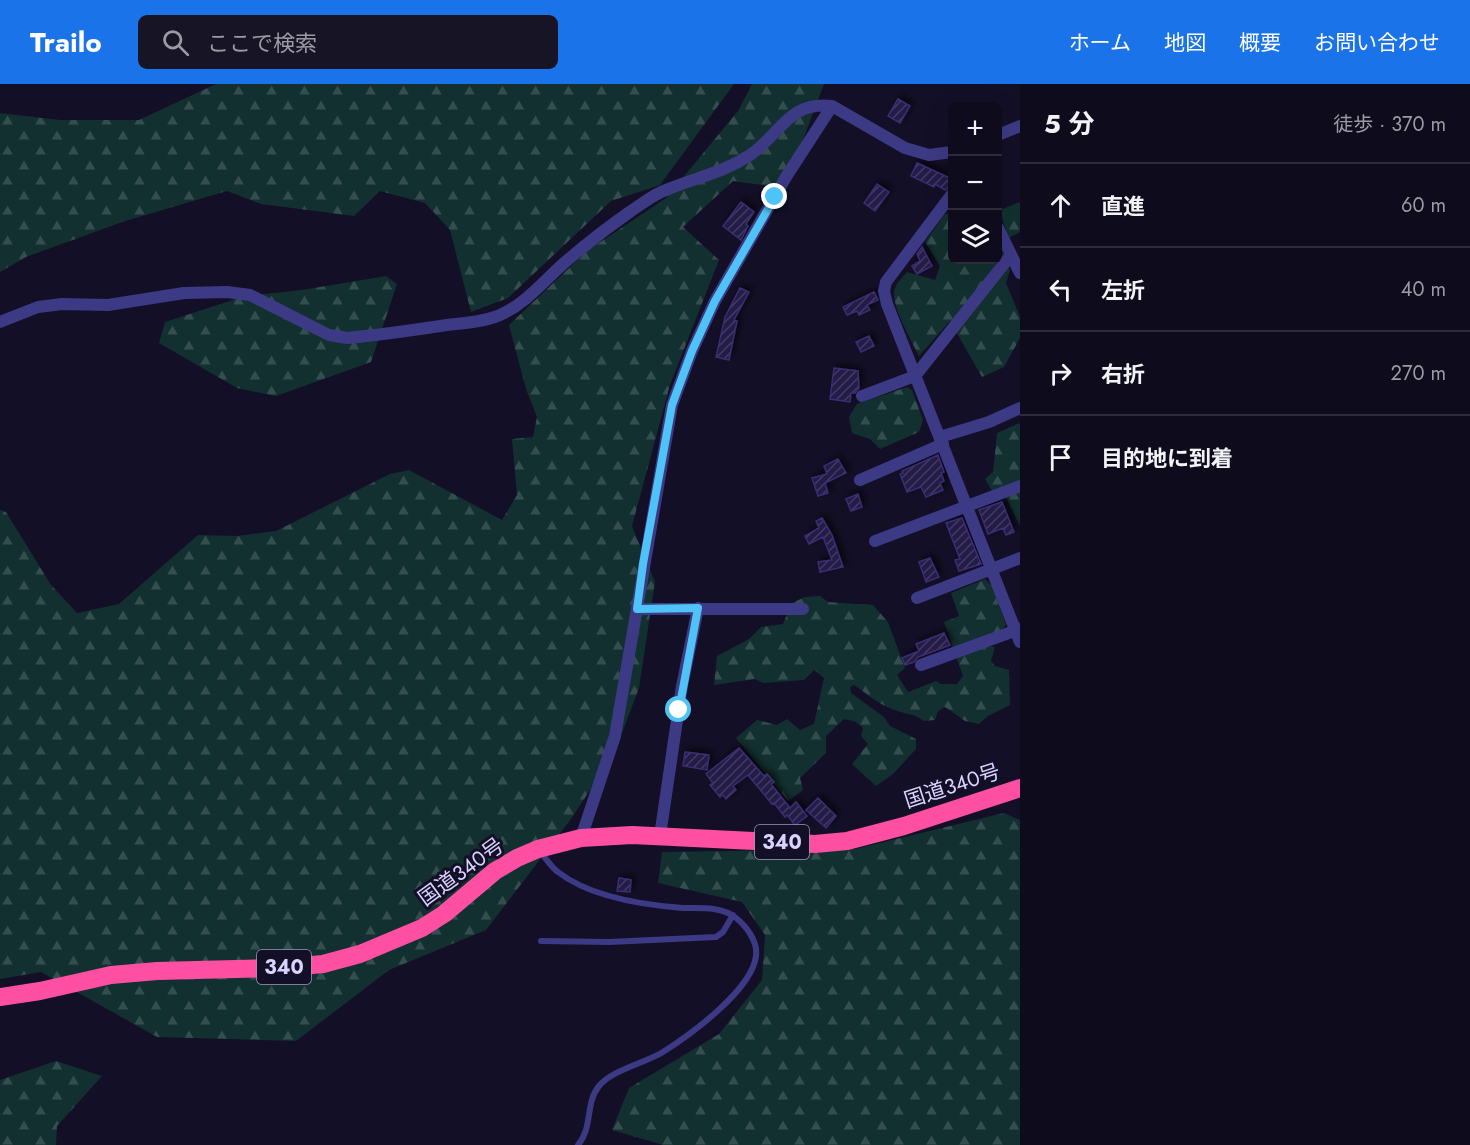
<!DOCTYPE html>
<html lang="ja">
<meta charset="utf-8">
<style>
:root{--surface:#0e0b1c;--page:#171425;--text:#f1f3f6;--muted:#9b9ba3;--line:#2e2b3b;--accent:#1a73e8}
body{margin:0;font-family:Jost,"Noto Sans JP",sans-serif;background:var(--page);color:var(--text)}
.controls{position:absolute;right:18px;top:18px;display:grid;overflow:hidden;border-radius:9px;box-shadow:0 6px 24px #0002}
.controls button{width:54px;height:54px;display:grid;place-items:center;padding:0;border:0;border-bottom:2px solid var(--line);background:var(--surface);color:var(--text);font:30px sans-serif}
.stop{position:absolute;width:18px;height:18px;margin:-14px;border:4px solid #4fc3f7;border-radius:50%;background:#fff}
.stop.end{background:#4fc3f7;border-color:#fff;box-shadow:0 2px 6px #0008}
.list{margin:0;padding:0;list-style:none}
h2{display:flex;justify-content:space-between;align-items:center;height:78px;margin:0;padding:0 24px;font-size:26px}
h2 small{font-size:20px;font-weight:400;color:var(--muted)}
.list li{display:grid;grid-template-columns:39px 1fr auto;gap:18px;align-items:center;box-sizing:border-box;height:84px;padding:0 24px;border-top:2px solid var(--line)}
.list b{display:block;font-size:22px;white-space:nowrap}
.list em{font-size:20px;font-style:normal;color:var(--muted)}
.icon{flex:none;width:33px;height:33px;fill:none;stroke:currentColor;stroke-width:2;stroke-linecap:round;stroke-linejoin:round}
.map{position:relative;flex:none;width:1020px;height:1061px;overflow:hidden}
header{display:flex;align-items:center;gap:36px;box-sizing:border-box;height:84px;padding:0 30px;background:var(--accent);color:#fff}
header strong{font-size:28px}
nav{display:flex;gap:33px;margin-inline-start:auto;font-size:21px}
.search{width:420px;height:54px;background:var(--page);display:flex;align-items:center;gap:15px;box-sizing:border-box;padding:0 21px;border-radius:9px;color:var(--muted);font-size:22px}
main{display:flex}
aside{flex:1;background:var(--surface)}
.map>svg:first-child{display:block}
</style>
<header>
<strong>Trailo</strong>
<div class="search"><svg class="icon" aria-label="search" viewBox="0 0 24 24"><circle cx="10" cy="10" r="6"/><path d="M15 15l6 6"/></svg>ここで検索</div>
<nav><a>ホーム</a><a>地図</a><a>概要</a><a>お問い合わせ</a></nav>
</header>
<main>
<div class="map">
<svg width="1020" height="1061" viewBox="0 0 1020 1061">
<defs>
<pattern id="forest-firs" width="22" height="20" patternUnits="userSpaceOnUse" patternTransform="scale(1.5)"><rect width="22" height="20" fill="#12302f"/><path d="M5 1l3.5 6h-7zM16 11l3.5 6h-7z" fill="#344d4e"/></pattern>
<pattern id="building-hatch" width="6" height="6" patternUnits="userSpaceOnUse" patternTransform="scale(1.5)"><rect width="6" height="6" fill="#241b47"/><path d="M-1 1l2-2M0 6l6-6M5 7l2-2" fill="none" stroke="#433b63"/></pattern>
<filter id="shadow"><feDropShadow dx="3.5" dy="-3.5" stdDeviation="3" flood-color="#0009"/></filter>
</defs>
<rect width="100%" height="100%" fill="#130f26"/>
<!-- forest -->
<path fill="url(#forest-firs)" d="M216,0H734L660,101L611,117L508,214L471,228L450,146L425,119L380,107L354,132L261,120L227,107L125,137L26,173L0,188V29L60,36H139Z
M752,0H824L785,104L733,97L683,143L719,176L670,301L632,442L655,498L639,604L614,670L571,735L486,846L389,886L296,957L157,953L41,888L0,895V426L6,428L51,501L77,529L119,520L198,451L237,452L276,447L390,390L409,386L502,436L517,411L512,355L533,353L537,333L526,305L509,241L587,167L666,114L738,27Z
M1020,118V148L1008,154L1000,126Z
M952,128V176H998V159L1010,186L1006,199L1020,233V254L1004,283L982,293L950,237L919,272C912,257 889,219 895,204C897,198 903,193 907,188L935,196L940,182L925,158L945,130Z
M386,192L397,200L371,278L276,312L237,304L159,259L165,238L245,212L302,206Z
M907,303L912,306L923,336L919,348L880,365L870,355L852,349L849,333L857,320Z
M1020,339V442L1001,403L992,407L985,395L993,388L997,349Z
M985,495L992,502L1006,541L986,562L995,563L991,577L995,582L1009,586L1010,621L988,632L979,640L965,637L945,623L938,627L935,636L924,637C914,629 903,630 892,625C878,620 866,609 854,601L850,603L851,609L884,633L890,642L916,655V665L893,690L876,702L852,680L868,660L861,652L863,644L856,638L844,635L826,652V669L800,694L803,706L788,717L736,654L757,636L777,641L787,635L800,646L814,640L824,594L814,586L804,596L763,599L755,595L714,601L717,572L749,555L761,543L783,540L792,519L805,513L820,512L828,518L873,521L888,538L905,584L897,591L908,608L936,597L941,600H957L963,592L944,538L959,532L951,509Z
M1004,729L1020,736V1061H663L612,1046L629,1004L719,950L762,896L765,851L742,818L658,799L662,768L855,765Z
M56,977L102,992L57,1042L56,1061H0V996Z"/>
<!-- building -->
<path fill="url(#building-hatch)" stroke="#3b2d73" stroke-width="1.5" filter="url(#shadow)" d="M898,15L910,22L900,39L888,32Z
M917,79L952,95L950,102L945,106L935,100L934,103L911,92Z
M877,100L889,108L875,127L864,119Z
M741,118L754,128L746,140L748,142L741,156L723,142Z
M922,163L932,182L917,190L912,182L920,177L917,170Z
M740,204L749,208L734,236L737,237L729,276L716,273L725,233Z
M874,208L878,216L867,221L870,226L859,231L857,227L847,231L843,223Z
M869,252L874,262L861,268L856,258Z
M834,284L858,287L859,304L855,309H851L850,318L830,315Z
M938,371L944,388L941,389L944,397L940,399L943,406L926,413L921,403L907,408L900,390L903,389L902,387Z
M838,375L846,389L825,399L828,409L818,412L812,394L827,390L824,382Z
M858,410L862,423L851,427L846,415Z
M1002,418L1014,448L1006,451L1003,444L988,450L979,426Z
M822,434L832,451L843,483L820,488L818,478L832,476L823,453L809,460L805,452L819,444L816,437Z
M962,434L981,480L959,487L955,476L960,475L946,439Z
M930,474L939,493L926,498L919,478Z
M944,549L950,561L918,573L914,578L905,581L902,574L919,567L916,560Z
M739,664L764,692L767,690L774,698L771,700L790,724L796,718L807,732L795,741L787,731L785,733L774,719L772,720L748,691L733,702L736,706L726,715L723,711L720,713L710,701L713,699L706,690Z
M685,668L709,671L707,686L683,682Z
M818,714L836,732L826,744L806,726Z
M619,794L631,796L630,808L617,807Z"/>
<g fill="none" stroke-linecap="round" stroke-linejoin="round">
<!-- lane -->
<path stroke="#3d3a85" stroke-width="6" d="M540,768C546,774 551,783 558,788C590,813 643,821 683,824C699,824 722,822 736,834C746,842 758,857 756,872C752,906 690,951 663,968C645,979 612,986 599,1002C585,1019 593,1044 578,1061
M541,857L609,858L716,853L723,848L733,831"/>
<!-- street -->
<path stroke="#3d3a85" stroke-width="12" d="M998,51L1020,42
M952,110L886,198L884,207L887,220L1020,558
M998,144L1020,189
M0,238L38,223L62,220L108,221L184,209L227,208L250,211L329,251L347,254C381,251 414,246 447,241C464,239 484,238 500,231C525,220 543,198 563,180C585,161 608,143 631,127C642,120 654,110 666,106C696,93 721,90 750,71C780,51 788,17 832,22L905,64L929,71L952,68
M862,312L915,292L1011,171
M940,353L989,338L1020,324
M860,396L943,360
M875,457L1020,402
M917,514L1020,474
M637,525H803
M921,581L1020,545
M660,752L682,602L698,524
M581,754L615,652L672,321L692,267L715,217L786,93L832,22"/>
<!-- highway -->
<path stroke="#ff4fa3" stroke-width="18" d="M0,913L40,907L111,891L157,887L279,884L323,880L360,870L422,844L444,830L495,787L517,774L538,765L581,754L632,751L815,760L847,757L904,742L1020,704"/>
</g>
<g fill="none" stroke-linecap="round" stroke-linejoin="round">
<!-- route -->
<path stroke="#4fc3f7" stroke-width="8" d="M679,626L698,524L637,525L643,480L672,321L692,267L715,217L775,113"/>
</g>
<g text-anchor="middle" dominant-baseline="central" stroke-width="6" stroke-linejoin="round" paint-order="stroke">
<!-- shield labels -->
<g fill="#130f26" stroke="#9e99be" stroke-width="1.5">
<rect x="755" y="741" width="54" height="34" rx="4.5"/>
<rect x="257" y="866" width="54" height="34" rx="4.5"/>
</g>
<g font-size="20" font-weight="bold" fill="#d9d4ff">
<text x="782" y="758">340</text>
<text x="284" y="883">340</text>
</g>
<!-- street labels -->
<g font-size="21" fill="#d9d4ff" stroke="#130f26">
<text transform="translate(952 702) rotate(-18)">国道340号</text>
<text transform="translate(461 788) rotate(-36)">国道340号</text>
</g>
</g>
</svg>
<div class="controls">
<button>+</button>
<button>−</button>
<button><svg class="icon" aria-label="layers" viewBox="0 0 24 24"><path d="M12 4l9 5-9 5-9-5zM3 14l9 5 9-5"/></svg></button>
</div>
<div class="stop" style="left:679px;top:626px"></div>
<div class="stop end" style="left:775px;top:113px"></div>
</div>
<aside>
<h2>5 分<small>徒歩 · 370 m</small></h2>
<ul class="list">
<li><svg class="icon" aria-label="ahead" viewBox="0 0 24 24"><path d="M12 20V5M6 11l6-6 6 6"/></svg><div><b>直進</b></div><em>60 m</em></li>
<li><svg class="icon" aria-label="left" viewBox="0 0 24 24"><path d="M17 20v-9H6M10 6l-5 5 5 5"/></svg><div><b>左折</b></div><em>40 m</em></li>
<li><svg class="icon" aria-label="right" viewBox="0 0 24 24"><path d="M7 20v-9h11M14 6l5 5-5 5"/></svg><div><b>右折</b></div><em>270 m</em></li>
<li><svg class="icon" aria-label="arrive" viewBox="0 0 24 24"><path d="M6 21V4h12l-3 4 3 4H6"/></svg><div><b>目的地に到着</b></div></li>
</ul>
</aside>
</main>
